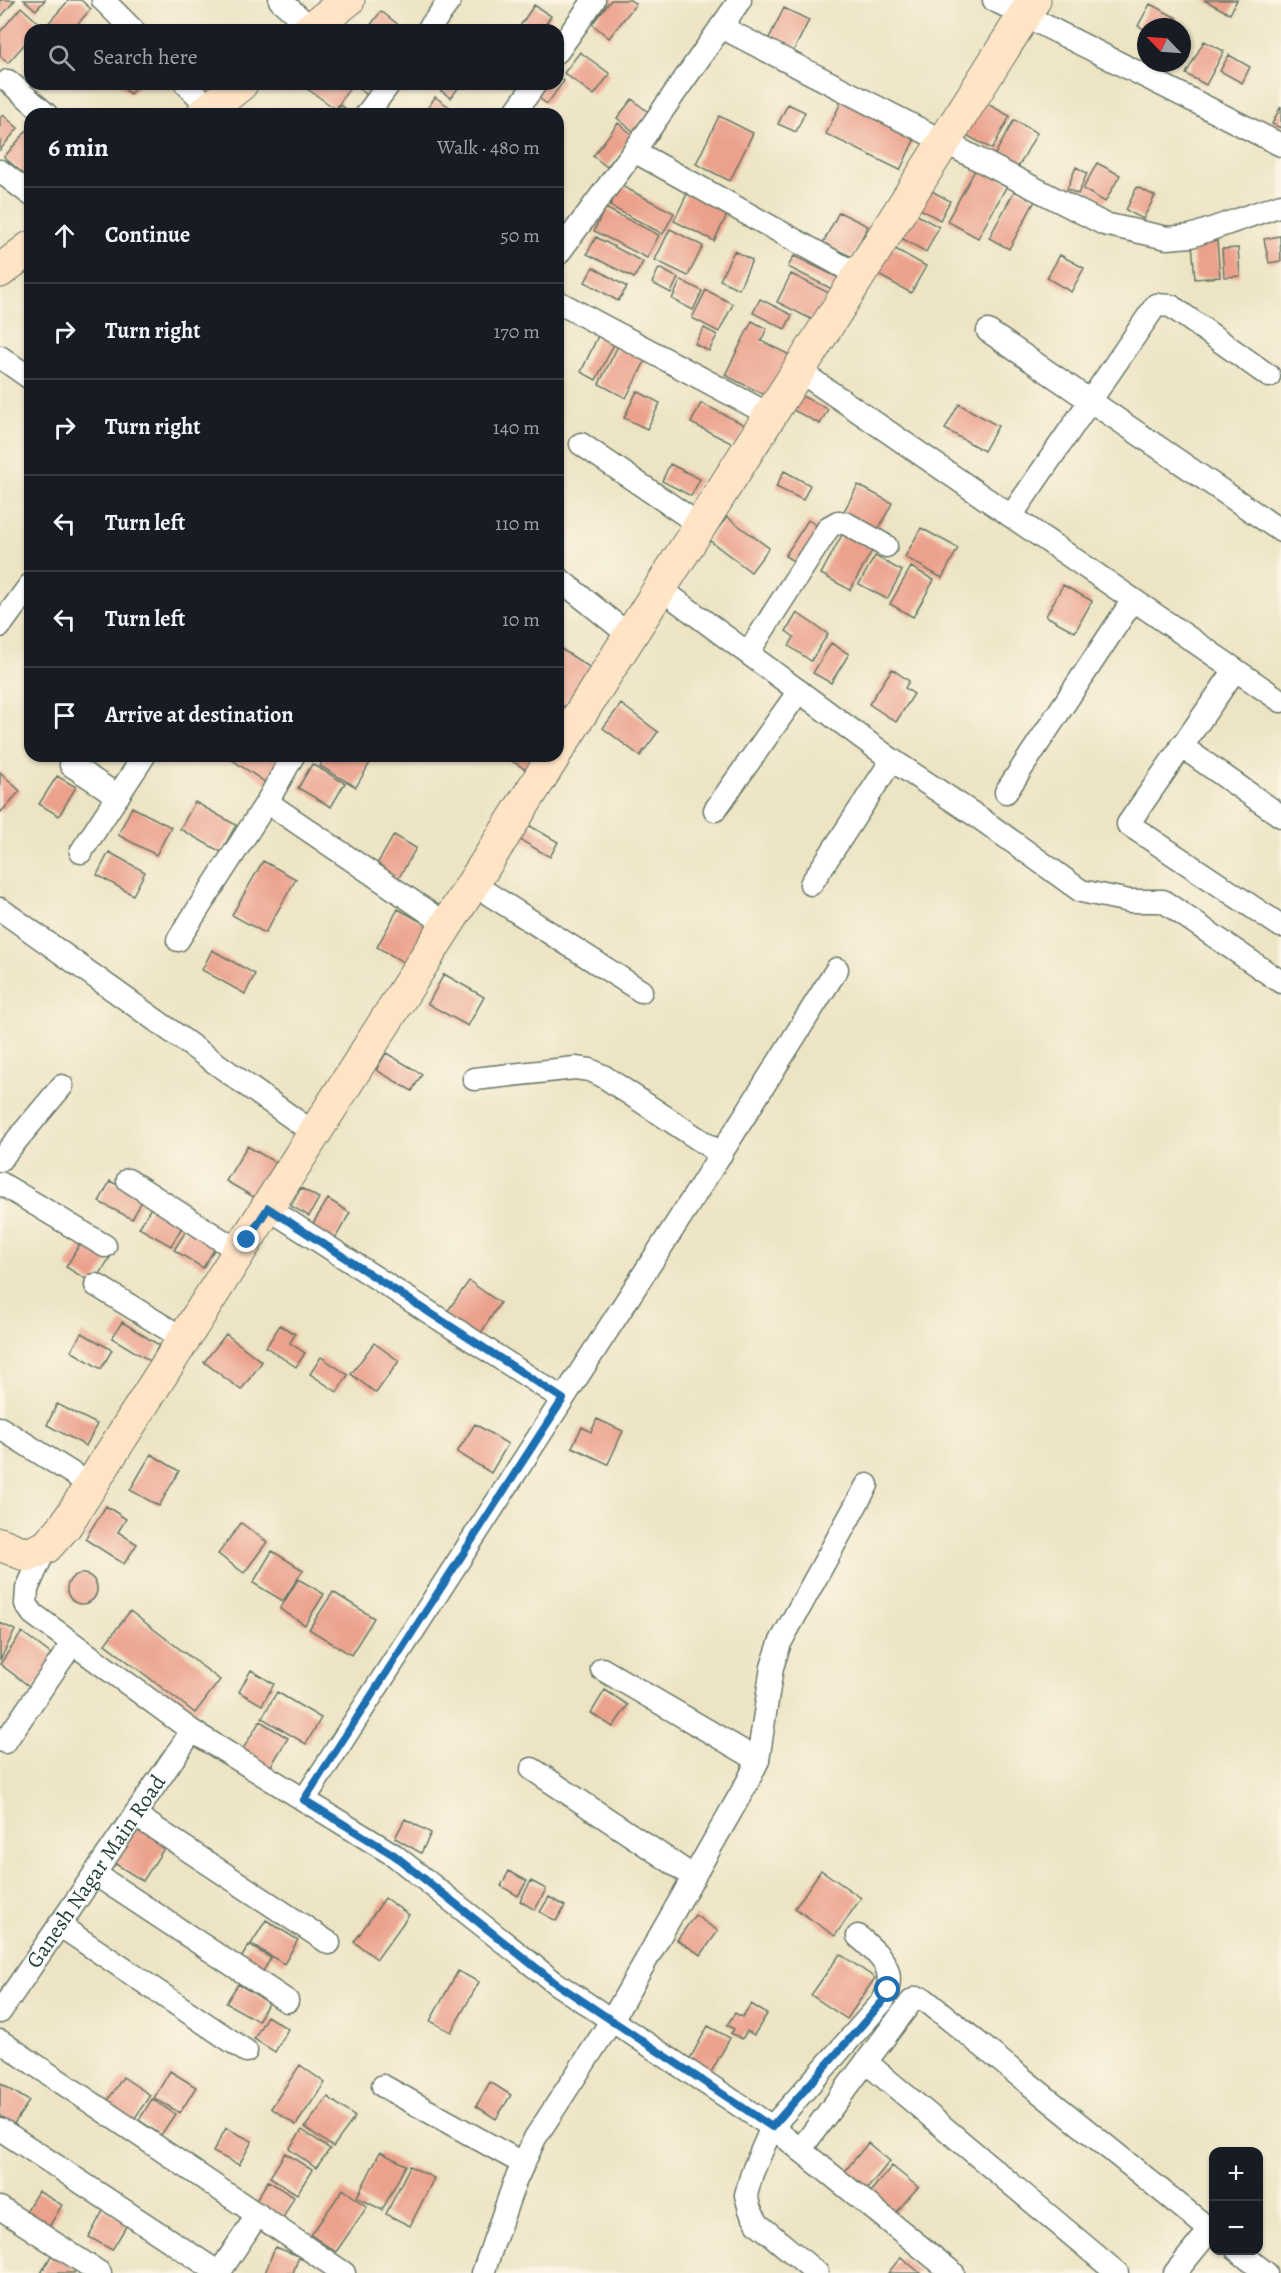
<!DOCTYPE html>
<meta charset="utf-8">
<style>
:root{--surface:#171b24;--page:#242831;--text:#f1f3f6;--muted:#9ea1a6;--line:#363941}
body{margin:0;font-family:Alegreya,serif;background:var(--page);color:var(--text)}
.controls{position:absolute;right:18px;bottom:18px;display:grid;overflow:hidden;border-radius:12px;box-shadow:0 2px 4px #0004}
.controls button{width:54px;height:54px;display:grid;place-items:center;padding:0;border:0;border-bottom:2px solid var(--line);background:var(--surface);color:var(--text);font:30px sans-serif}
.compass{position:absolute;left:1137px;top:18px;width:54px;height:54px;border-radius:50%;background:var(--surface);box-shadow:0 2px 4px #0004;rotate:295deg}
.stop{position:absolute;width:18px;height:18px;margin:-14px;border:4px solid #1f6fb2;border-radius:50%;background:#fff}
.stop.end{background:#1f6fb2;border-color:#fff;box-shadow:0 2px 6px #0008}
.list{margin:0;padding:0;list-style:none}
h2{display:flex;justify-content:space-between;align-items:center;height:78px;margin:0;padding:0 24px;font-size:26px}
h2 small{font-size:20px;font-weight:400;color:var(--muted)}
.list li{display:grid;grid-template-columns:39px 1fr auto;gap:18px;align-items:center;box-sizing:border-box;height:96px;padding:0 24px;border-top:2px solid var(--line)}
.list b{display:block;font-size:22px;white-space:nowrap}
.list em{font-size:20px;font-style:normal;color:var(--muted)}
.icon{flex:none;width:33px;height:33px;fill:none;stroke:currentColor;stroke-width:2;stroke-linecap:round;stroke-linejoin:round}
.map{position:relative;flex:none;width:1281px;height:2273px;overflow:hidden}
.search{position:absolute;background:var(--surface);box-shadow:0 2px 4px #0004;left:24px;top:24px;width:540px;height:66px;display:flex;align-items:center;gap:15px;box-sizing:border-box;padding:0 21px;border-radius:18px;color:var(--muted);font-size:22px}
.panel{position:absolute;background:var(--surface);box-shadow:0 2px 4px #0004;left:24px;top:108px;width:540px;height:654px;border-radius:18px}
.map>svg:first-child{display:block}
</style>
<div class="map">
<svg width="1281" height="2273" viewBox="0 0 1281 2273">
<rect width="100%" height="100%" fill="#fcf5e5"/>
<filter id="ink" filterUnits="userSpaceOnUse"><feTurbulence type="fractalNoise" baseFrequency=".0167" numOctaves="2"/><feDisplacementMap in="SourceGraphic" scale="12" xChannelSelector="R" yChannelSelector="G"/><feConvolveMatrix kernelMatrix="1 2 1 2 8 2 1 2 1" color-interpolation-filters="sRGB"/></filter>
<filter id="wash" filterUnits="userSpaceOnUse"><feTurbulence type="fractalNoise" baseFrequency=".008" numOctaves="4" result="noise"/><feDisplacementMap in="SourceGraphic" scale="24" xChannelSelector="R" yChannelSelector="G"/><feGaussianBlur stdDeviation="1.35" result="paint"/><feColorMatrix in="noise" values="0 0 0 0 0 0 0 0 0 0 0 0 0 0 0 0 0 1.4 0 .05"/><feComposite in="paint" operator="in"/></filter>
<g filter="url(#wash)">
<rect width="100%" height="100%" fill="#ede4c4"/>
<g id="blocks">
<!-- building -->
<path fill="#eba18c" d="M0,0H15L0,18Z
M24,0H45L36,10Z
M69,0H81L91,9L72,30H51L46,26Z
M611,0H630L636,4L609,38L592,24Z
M1204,0H1237L1230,14Z
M1150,4L1177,18L1172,27H1146V30L1138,26Z
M534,5L551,16L542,30H520L518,29Z
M21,7L41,25L37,30H30V38L8,63L0,56V32Z
M784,8L809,20L792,54L767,42Z
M381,11L405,30H367Z
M1204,41L1224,51L1206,85L1186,74Z
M580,52L610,74L594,95L564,73Z
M1229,55L1250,67L1242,83L1220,71Z
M558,77L564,81L547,104L535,95L544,84H558Z
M119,84H140L130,94Z
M300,84L336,86L352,84L336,109Z
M358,84H378L372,98L356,87Z
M431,84H461L451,98Z
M973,96L1010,116L992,149L955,129Z
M435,97L460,114H424Z
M843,98L917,134L900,170L826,134Z
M632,99L648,112L633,131L617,118Z
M788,104L805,112L796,132L778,124Z
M340,105L354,114H334Z
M1281,106V128L1272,124Z
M3,115L18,128L0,150V118Z
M719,116L753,133L730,181L696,164Z
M1014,120L1037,133L1016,171L993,158Z
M618,123L633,135L607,167L593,156Z
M30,127V180L4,157Z
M1097,163L1120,175L1105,202L1083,189Z
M978,165L1009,182L978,238L947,221Z
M1076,167L1087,173L1078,194L1067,189Z
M620,185L674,213L663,234L610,206Z
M921,185L950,201L940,220L911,204Z
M1137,187L1155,196L1143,219L1126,210Z
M1016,188L1036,199L1009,249L989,238Z
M688,192L728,213L714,241L674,221Z
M605,208L659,235L647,258L594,231Z
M908,210L939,227L926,252L894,234Z
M839,212L868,226L852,257L823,243Z
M670,229L703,246L688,276L655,260Z
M1280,236L1281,261L1269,263L1264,239Z
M596,237L643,262L634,278L587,254Z
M1217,241L1220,277L1195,279L1192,243Z
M890,246L926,266L911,293L875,273Z
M1238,248L1240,276L1224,277L1222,249Z
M734,251L752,260L739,289L720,280Z
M1060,255L1084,268L1071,292L1047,278Z
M794,256L839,278L834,290L788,267Z
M593,267L627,287L618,301L585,282Z
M659,268L678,278L671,293L652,283Z
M791,274L829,293L815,321L777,302Z
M681,280L702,291L693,310L672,299Z
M706,290L733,304L719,332L692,318Z
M760,299L792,315L785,329L753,313Z
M752,321L767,329L761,341L790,355L769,397L725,375Z
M704,328L717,335L709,351L695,344Z
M598,336L614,344L596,380L581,372Z
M622,338L650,352L626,398L599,384Z
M637,391L660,403L647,429L624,418Z
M800,395L828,409L820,424L793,410Z
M701,403L747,426L737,446L691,423Z
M959,404L998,426L984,451L945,429Z
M670,464L700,479L691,496L662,481Z
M784,471L810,485L803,500L776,487Z
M858,485L892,503L877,532L843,513Z
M727,517L769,548L751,572L709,540Z
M808,520L823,530L800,565L785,556Z
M921,528L958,548L942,578L905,557Z
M843,533L873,549L850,590L821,574Z
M875,556L902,571L887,599L859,584Z
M911,567L934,580L913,617L890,604Z
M1063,585L1092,601L1075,632L1046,616Z
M797,613L828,634L811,661L789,646L794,637L786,631Z
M831,643L849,654L831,683L813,673Z
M558,647L594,670L569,710L558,703Z
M892,669L909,681L905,688L914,694L896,722L869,704Z
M621,704L658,732L640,756L603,728Z
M226,756H275L282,761L268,784Z
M325,756H362L371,761L356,787L320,766Z
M504,756H545L534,775Z
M312,764L345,783L331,807L298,788Z
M0,772L20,791L0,813Z
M57,776L76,787L59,816L39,804Z
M195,802L236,825L221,852L180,829Z
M132,807L171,827L156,855L118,835Z
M525,823L558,842L550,857L517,838Z
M394,835L416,848L397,881L375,868Z
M109,852L145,872L133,895L97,875Z
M263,861L296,879L265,933L232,915Z
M398,909L429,926L408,965L377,947Z
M212,950L255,974L245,994L202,970Z
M444,974L484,997L468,1026L428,1004Z
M386,1053L422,1074L412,1091L376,1070Z
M247,1146L278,1164L257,1199L226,1181Z
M110,1181L143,1199L132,1219L99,1202Z
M301,1188L319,1198L309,1216L291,1206Z
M328,1199L350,1213L333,1242L310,1228Z
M153,1204L185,1222L171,1246L139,1228Z
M188,1228L217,1245L203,1268L174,1250Z
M84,1237L112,1254L94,1284L66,1267Z
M469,1281L500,1303L477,1339L444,1316Z
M122,1322L159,1345L150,1361L112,1338Z
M280,1325L295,1334L290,1343L305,1353L296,1367L266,1347Z
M82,1333L112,1350L101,1369L71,1351Z
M226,1334L262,1362L241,1390L204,1362Z
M374,1343L399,1361L376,1393L351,1374Z
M321,1357L348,1375L337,1392L310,1374Z
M57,1404L97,1424L86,1446L47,1425Z
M597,1419L623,1431L608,1464L572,1447L582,1427L591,1432Z
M475,1424L508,1444L491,1473L457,1452Z
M151,1454L179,1471L159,1506L130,1490Z
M106,1506L126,1519L118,1532L137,1544L124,1564L85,1539Z
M241,1523L267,1542L244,1573L218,1554Z
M272,1551L303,1570L283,1601L253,1583Z
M67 1589a15 15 0 1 1 30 0a15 15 0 1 1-30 0Z
M298,1579L324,1594L305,1625L280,1609Z
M333,1592L374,1618L351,1655L309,1629Z
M130,1611L220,1680L195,1713L105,1644Z
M0,1623L15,1630L0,1660Z
M22,1632L56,1658L33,1689L0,1664Z
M251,1670L274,1684L262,1705L239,1692Z
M605,1690L628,1705L613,1727L591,1713Z
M277,1692L321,1718L306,1744L262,1718Z
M260,1721L288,1738L269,1769L241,1752Z
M405,1819L431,1833L421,1853L395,1838Z
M138,1825L167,1844L143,1881L114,1863Z
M821,1870L861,1898L835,1936L795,1908Z
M509,1871L527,1881L518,1896L501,1886Z
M531,1881L546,1889L535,1910L520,1901Z
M549,1897L565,1906L556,1921L540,1912Z
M385,1898L409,1915L377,1959L354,1942Z
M695,1915L718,1931L701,1955L677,1940Z
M266,1920L298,1940L284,1964L251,1944Z
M249,1945L271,1958L262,1973L240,1960Z
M840,1954L875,1978L847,2019L811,1995Z
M458,1971L479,1982L451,2032L430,2021Z
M238,1984L269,2002L258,2021L226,2003Z
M751,2004L767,2014L754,2035L747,2031L742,2039L731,2033L734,2029L727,2025L735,2013L742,2017Z
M267,2016L288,2029L275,2052L254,2039Z
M708,2026L730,2038L709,2076L687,2064Z
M300,2065L325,2083L296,2125L271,2108Z
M170,2071L196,2087L180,2113L154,2098Z
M123,2077L150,2095L133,2121L106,2103Z
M490,2082L511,2095L496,2119L476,2106Z
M0,2083L29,2101L14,2124L0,2116Z
M328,2097L355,2117L333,2147L305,2127Z
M152,2099L175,2114L161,2135L139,2120Z
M226,2128L252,2141L239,2165L213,2152Z
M302,2130L330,2149L316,2168L289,2149Z
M868,2143L890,2161L867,2189L845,2171Z
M380,2152L406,2165L382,2210L357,2197Z
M285,2153L312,2170L297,2194L270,2177Z
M410,2166L434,2178L410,2226L386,2214Z
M892,2166L918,2187L895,2214L870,2192Z
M268,2181L294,2197L283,2218L255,2202Z
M343,2189L367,2207L336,2252L311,2235Z
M38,2191L62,2205L49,2227L25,2213Z
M104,2209L128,2223L112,2250L89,2237Z
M275,2247L299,2256L293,2273H265Z
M52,2254L76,2268L74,2273H41Z
M901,2257L920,2273H888Z"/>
</g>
</g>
<g filter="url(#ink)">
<use href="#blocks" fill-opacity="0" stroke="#677766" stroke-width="1.5"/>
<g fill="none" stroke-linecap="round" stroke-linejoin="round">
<!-- street casing -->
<g stroke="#677766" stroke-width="25">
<g id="street">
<path d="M103,0L133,30"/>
<path d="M280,0L311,28"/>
<path d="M740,0L634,151L858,275"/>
<path d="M994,0L1281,145"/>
<path d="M721,27L1104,224L1167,238L1191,236L1281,205"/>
<path d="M428,30L450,0"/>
<path d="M558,51L594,0"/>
<path d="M8,81L46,114"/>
<path d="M186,84L210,108"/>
<path d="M367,114L389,84"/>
<path d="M514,114L535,84"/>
<path d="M0,171L30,194"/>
<path d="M558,254L634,151"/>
<path d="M558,302L770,415"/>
<path d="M988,331L1281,531"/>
<path d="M0,357L30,378"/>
<path d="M798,370L1281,701"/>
<path d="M581,444L700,525"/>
<path d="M1011,516L1156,305L1171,306L1269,376"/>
<path d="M558,578L630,636"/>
<path d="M661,589L892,760L981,819L1081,891L1129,901H1163L1281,982"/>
<path d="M0,626L30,585"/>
<path d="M748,653L829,527L838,522L847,524L886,546"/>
<path d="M1235,670L1128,824L1281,926"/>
<path d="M1181,746L1281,816"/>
<path d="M71,765L118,796"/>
<path d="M1006,792L1133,600"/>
<path d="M267,802L447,925"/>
<path d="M715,810L799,691"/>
<path d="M81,852L144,756"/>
<path d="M473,884L641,991"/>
<path d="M811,884L892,760"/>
<path d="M0,909L315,1134"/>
<path d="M178,940L267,802L293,756"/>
<path d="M474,1079L575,1068L590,1070L603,1076L721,1154"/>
<path d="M0,1160L62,1086"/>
<path d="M128,1180L240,1252"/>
<path d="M0,1183L105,1246"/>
<path d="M268,1208L563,1399"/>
<path d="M96,1285L184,1339"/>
<path d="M0,1428L91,1485"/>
<path d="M46,1547L27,1589L26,1604L33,1614L192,1731L394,1855L554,1982L772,2127L953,2273"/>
<path d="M602,1669L758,1760"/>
<path d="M5,1742L72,1644"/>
<path d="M532,1769L694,1877"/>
<path d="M304,1800L698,1190L837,969"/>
<path d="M135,1815L329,1943"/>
<path d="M95,1874L287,2001"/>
<path d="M59,1925L246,2051"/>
<path id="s1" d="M0,2012L192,1731"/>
<path d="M0,2041L344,2273"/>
<path d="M866,2062L1117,2273"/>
<path d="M383,2086L522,2163"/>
<path d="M0,2129L219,2273"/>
<path d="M800,2150L911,2002L917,1998L924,1999L1214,2233"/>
<path d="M0,2208L100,2273"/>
<path d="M1237,2250L1266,2273"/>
<path d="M219,2273L258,2214"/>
<path d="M483,2273L514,2184L535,2138L612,2020L747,1783L758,1760L772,1667L780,1643L867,1485"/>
<path d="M817,2273L758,2224L750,2210L746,2195L752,2173L772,2127L883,2001C899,1969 880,1956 858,1936"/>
<path d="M1175,2273L1210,2230"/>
</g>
</g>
<!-- secondary casing -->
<g stroke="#677766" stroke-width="35">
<path id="secondary" d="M309,30L348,0
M203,114L241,84
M0,271L30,248
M558,749L1034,0
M0,1544L27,1555L46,1547L65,1526L554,756"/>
</g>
<!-- street -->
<use href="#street" stroke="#fff" stroke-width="22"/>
<!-- secondary -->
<use href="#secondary" stroke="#ffe4c6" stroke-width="33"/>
</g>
</g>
<g fill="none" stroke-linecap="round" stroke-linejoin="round" filter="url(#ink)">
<!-- route -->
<path stroke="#1f6fb2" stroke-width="8" d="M247,1240L268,1208L563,1399L304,1800L394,1855L554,1982L772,2127L883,2001L888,1990"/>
</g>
<g text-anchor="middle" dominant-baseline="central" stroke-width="5" stroke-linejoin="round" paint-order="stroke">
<!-- street labels -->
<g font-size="22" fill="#1f3d34" stroke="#fcf5e5">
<text stroke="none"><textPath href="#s1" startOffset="170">Ganesh Nagar Main Road</textPath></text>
</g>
</g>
</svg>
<div class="controls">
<button>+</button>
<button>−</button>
</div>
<svg class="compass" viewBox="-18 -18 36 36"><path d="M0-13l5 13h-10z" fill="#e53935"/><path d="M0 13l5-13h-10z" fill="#9ea1a6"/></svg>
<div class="stop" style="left:888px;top:1990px"></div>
<div class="stop end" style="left:247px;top:1240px"></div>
<div class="search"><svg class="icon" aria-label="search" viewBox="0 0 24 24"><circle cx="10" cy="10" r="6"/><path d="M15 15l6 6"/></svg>Search here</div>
<section class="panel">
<h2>6 min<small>Walk · 480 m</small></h2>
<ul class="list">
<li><svg class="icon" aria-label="ahead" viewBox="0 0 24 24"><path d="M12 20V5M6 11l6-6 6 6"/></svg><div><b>Continue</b></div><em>50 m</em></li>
<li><svg class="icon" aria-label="right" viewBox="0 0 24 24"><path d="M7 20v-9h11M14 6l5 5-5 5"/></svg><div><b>Turn right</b></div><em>170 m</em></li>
<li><svg class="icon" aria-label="right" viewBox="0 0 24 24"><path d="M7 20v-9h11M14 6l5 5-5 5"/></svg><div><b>Turn right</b></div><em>140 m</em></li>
<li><svg class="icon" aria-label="left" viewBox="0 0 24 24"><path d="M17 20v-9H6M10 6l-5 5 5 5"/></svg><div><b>Turn left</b></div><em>110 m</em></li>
<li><svg class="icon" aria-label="left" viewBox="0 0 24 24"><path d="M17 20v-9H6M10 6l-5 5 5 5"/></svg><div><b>Turn left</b></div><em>10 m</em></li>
<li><svg class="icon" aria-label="arrive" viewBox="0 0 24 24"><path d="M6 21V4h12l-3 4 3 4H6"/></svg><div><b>Arrive at destination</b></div></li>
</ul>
</section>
</div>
